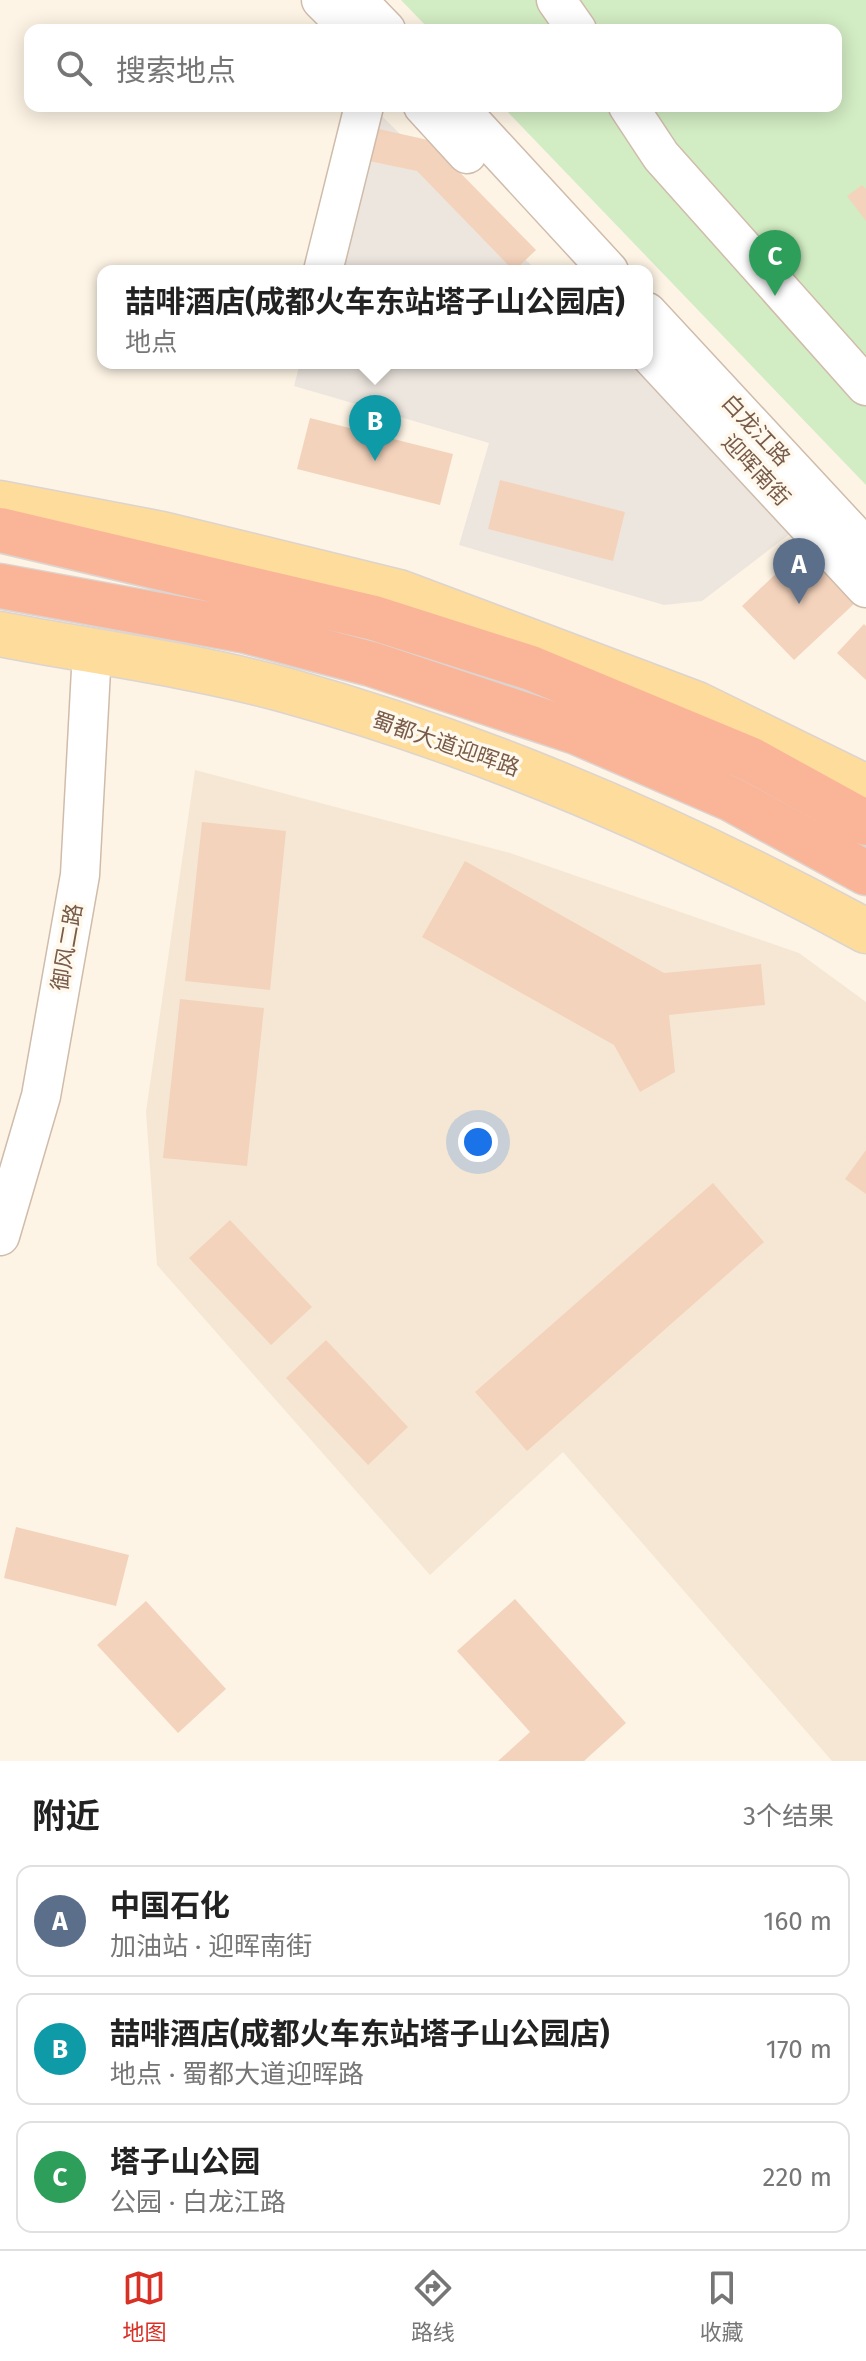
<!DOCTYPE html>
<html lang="zh">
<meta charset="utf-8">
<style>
:root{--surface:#fff;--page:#f6f6f6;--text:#222;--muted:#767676;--line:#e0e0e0;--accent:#d93025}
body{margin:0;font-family:"Fira Sans","Noto Sans SC",sans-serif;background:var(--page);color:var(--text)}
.you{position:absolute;left:478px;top:1142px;width:28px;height:28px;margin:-20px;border:6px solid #fff;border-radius:50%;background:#1a73e8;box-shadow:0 0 0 12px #1a73e833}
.badge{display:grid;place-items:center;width:52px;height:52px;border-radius:50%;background:var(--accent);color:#fff;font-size:26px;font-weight:700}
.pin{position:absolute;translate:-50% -66px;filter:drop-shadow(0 2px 4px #0008)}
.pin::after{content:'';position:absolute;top:42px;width:28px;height:24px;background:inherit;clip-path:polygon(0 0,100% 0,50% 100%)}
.popup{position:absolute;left:97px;top:265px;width:556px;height:104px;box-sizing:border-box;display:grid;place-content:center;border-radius:16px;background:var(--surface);filter:drop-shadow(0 2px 6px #0005);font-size:26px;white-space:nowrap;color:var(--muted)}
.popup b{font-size:30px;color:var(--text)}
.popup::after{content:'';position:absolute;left:50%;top:100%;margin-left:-16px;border:16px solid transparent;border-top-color:var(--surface)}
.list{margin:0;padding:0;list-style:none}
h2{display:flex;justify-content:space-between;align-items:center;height:104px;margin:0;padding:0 32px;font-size:34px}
h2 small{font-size:26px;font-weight:400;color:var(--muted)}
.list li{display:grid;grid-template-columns:52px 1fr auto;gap:24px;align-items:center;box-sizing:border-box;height:112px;margin:0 16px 16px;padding:0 16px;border:2px solid var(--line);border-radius:16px}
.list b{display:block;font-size:30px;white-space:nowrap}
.list p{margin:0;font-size:26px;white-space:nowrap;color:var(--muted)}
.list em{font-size:26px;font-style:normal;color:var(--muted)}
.icon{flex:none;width:44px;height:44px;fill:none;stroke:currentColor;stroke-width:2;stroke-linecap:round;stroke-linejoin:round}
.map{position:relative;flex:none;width:866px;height:1761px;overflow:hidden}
.search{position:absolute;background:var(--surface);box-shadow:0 4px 20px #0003;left:24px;right:24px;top:24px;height:88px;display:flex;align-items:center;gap:20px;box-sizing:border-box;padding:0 28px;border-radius:16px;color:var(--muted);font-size:30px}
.sheet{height:488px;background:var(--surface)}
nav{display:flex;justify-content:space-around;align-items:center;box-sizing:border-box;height:112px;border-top:2px solid var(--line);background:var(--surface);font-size:22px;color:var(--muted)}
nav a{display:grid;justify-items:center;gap:4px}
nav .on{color:var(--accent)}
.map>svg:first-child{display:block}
</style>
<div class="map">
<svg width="866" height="1761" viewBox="0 0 866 1761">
<rect width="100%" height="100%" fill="#fdf4e5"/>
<!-- residential -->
<path fill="#f5e7d3" d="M195,770L510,853L799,953L866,1002V1761H832L563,1452L430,1575L157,1265L146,1112Z"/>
<!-- industrial -->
<path fill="#ede6df" d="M383,117L537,271H320L354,120Z
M300,363H629L795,530L702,601L664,605L459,545L489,443L294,386Z"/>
<!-- green -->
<path fill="#d2ecc3" d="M401,0H866V485L502,106H836V30H430Z"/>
<!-- building -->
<path fill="#f4d3bc" d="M365,126L428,140L536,250L514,271L417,171L359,159Z
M862,185L866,189V221L847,196Z
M310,418L453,454L440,505L297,469Z
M500,480L625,512L613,561L488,529Z
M803,548L855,603L794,660L742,606Z
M864,624L866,626V680L837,653Z
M202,822L286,831L270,990L185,981Z
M465,861L664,973L761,964L765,1005L669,1015L675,1072L640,1092L614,1045L422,937Z
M180,999L264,1008L247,1166L163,1158Z
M866,1150V1194L845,1179Z
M713,1183L764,1242L527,1451L475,1392Z
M230,1220L312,1307L271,1345L189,1258Z
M326,1340L408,1427L368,1465L286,1378Z
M16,1527L129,1555L116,1606L4,1578Z
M515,1599L626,1723L584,1761H498L530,1732L457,1651Z
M146,1601L226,1689L178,1733L97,1645Z"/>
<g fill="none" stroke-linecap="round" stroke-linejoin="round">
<!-- minor casing -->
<g stroke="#d0bcab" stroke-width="41">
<path id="minor" d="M321,0L351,30
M357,0L386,30
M556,0L577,30
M423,106L467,154
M457,106L609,271
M628,106L661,156L866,386
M323,271L364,106
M647,312L866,548
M647,352L866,588
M0,1236L41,1096L80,875L92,651"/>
</g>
<!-- major casing -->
<g stroke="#dcd4d0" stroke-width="47">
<path id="major" d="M0,503L162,534L399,592L697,704L866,787
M0,634C94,652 193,665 285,690C488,746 682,831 866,931"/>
</g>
<!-- highway casing -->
<g stroke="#dcd4d0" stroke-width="47">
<path id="highway" d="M0,530L374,618L531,668L750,759L866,823
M0,586L246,631L371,664L576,732L731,799L866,873"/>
</g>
<!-- minor -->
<use href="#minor" stroke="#fff" stroke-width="38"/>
<!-- major -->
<use href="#major" stroke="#fedc9b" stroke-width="44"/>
<!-- highway -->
<use href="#highway" stroke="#fab599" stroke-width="44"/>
</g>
<g text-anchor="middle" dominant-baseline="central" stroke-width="7" stroke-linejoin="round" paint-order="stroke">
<!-- street labels -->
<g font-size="22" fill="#785b49" stroke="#fff8ed">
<text transform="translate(756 430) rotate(47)">白龙江路</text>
<text transform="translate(756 470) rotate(47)">迎晖南街</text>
<text transform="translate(446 744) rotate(19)">蜀都大道迎晖路</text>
<text transform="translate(67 947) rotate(-80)">御风二路</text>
</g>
</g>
</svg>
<div class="you"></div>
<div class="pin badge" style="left:799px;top:604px;background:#5c6f8a">A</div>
<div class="pin badge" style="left:375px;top:461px;background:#0f9aa8">B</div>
<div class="popup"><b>喆啡酒店(成都火车东站塔子山公园店)</b>地点</div>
<div class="pin badge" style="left:775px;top:296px;background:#2e9e5b">C</div>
<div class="search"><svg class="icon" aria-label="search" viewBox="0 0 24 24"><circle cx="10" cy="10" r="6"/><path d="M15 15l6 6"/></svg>搜索地点</div>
</div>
<section class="sheet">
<h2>附近<small>3个结果</small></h2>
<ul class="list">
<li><span class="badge" style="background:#5c6f8a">A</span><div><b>中国石化</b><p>加油站 · 迎晖南街</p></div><em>160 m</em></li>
<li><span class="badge" style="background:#0f9aa8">B</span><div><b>喆啡酒店(成都火车东站塔子山公园店)</b><p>地点 · 蜀都大道迎晖路</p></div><em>170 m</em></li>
<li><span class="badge" style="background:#2e9e5b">C</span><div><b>塔子山公园</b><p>公园 · 白龙江路</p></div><em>220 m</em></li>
</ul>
</section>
<nav>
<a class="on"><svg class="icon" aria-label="map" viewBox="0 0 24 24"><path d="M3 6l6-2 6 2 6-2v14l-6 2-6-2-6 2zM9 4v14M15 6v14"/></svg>地图</a>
<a><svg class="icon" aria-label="directions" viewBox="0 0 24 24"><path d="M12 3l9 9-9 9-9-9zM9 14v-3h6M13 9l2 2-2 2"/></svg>路线</a>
<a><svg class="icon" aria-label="saved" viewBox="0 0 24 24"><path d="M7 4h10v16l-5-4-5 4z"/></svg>收藏</a>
</nav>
